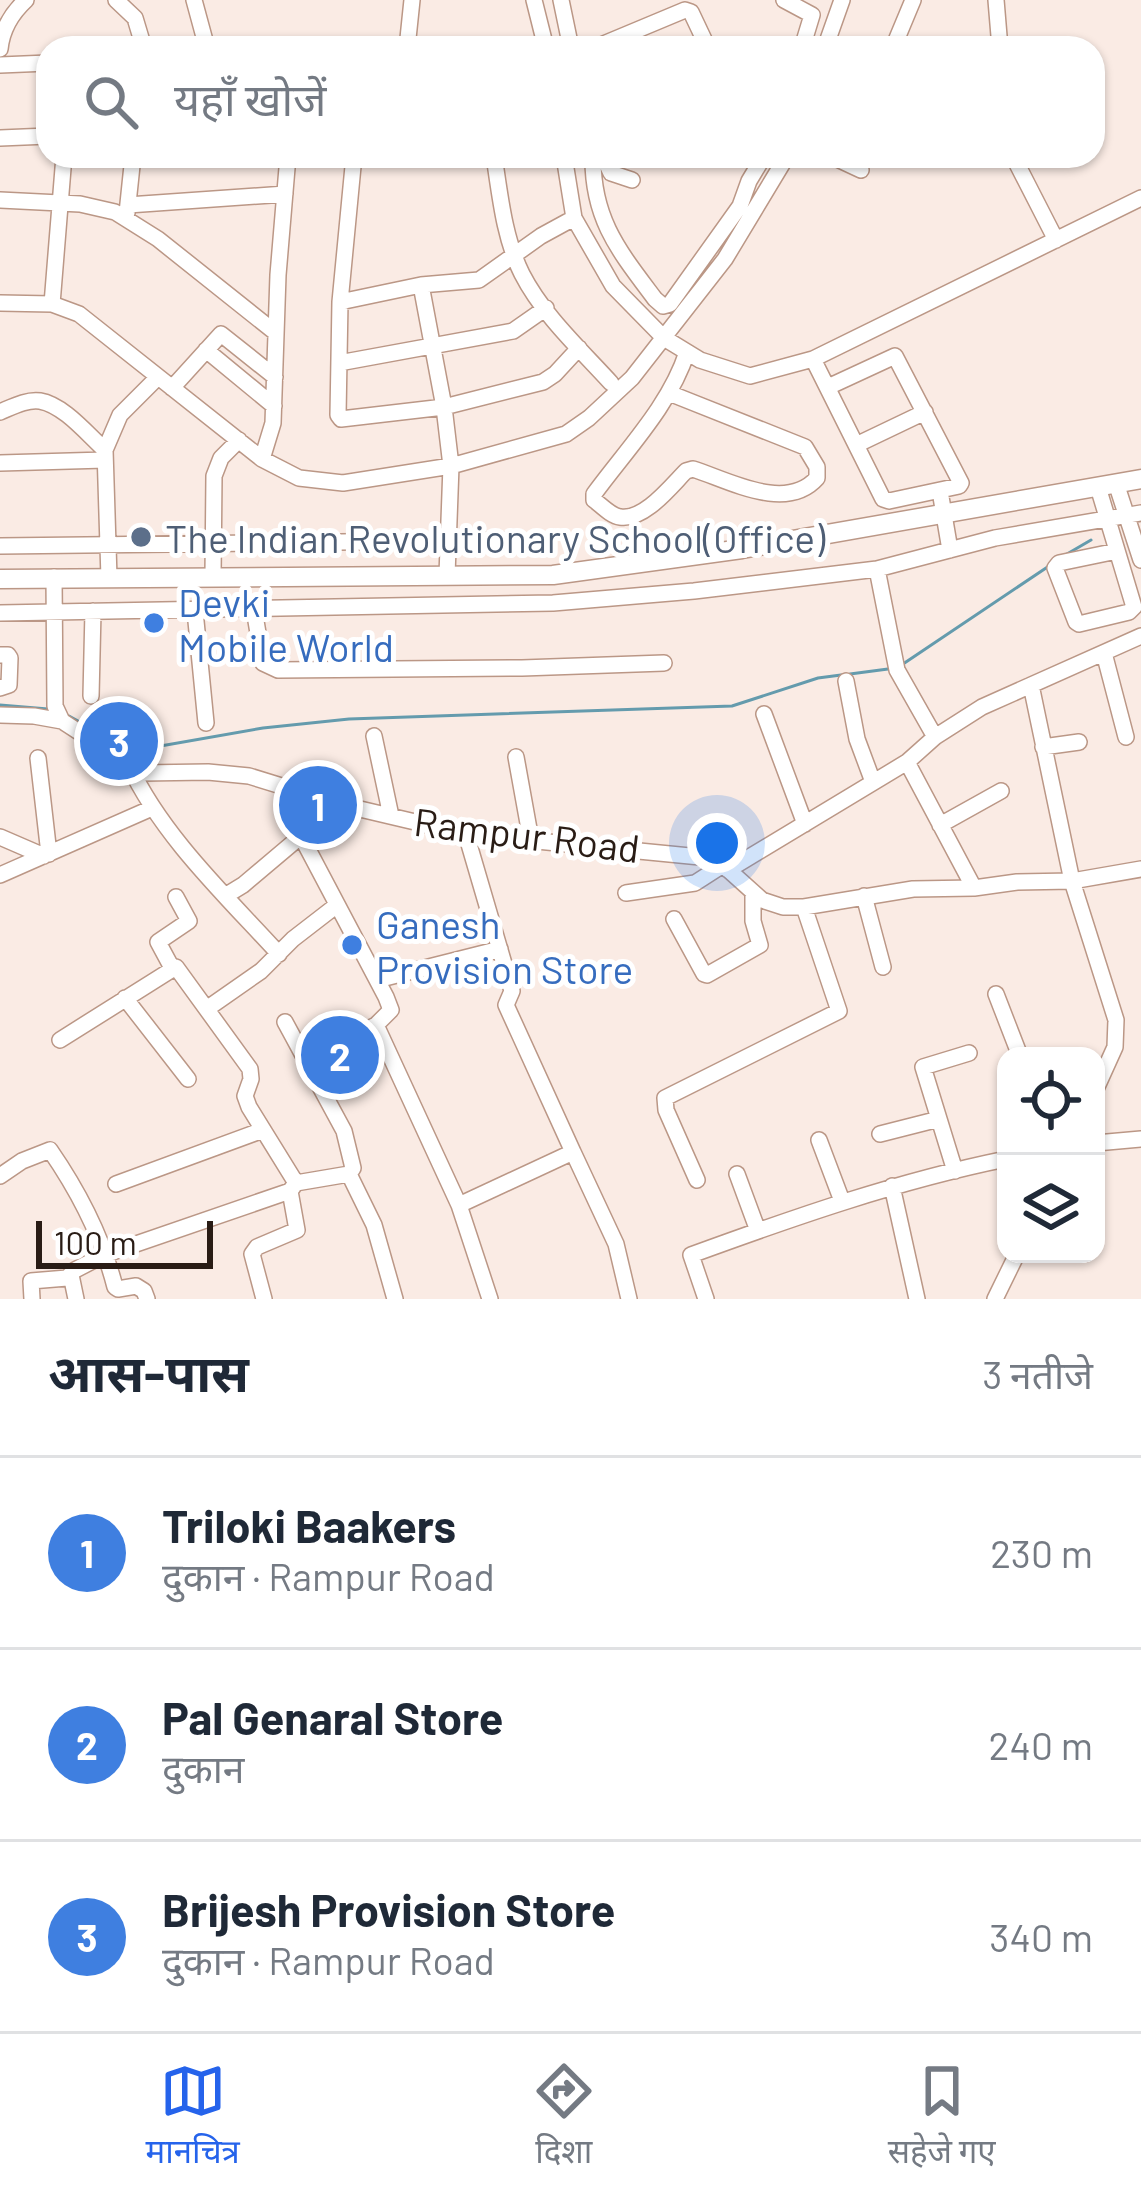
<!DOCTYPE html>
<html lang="hi">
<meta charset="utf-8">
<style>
:root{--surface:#fff;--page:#f6f6f7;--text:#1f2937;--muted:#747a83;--line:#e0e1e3;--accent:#2563eb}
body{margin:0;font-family:Barlow,"Noto Sans Devanagari",sans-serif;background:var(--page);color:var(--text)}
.controls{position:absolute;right:36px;bottom:36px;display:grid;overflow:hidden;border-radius:24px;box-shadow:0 3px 9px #0004}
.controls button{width:108px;height:108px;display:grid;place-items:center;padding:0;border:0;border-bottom:3px solid var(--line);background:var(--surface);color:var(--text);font:60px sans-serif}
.scale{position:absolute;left:36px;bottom:30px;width:177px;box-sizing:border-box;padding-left:12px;border:6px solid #291c15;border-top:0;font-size:33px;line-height:42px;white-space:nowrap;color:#291c15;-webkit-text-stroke:9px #fff;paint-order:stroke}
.you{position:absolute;left:717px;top:843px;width:42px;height:42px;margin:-30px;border:9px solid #fff;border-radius:50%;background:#1a73e8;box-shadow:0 0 0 18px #1a73e833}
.badge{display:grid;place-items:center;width:78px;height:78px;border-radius:50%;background:var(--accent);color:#fff;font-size:39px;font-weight:700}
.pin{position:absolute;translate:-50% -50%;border:6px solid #fff;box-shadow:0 3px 12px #0006}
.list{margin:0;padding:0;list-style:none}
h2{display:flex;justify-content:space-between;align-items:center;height:156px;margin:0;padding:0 48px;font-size:51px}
h2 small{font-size:39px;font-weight:400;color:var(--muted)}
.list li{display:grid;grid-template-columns:78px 1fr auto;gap:36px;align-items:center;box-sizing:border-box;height:192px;padding:0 48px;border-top:3px solid var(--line)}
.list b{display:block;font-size:45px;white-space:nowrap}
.list p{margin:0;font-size:39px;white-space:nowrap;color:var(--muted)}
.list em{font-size:39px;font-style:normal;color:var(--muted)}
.icon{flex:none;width:66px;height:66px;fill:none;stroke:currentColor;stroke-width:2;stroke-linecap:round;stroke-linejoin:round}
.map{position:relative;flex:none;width:1141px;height:1299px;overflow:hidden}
.search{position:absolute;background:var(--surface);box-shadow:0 3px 9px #0004;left:36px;right:36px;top:36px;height:132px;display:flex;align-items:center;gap:30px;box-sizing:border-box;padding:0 42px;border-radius:36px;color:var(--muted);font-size:45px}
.sheet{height:732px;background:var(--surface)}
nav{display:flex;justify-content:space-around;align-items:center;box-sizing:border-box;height:168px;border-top:3px solid var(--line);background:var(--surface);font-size:33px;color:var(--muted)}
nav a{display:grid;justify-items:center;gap:6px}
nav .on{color:var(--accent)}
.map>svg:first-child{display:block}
</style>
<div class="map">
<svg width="1141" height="1299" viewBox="0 0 1141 1299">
<rect width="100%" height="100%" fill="#faebe4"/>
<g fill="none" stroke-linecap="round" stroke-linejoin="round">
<!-- stream -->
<path stroke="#649bad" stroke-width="3" d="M1067,554L1091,540
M903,664L1049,566
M850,674L888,669
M0,705L48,709
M69,716L132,751L263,728L349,719L732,706L818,678L841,675"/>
<!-- minor casing -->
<g stroke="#bb9786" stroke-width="18">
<path id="minor" d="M116,0L135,18L144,48
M194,0L207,48
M534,0L546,48
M561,0L571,48
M784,0L812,15L802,48
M996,0L1000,48
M407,48L412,0
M594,48L685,10L691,12L708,48
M825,48L842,0
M893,48L913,0
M0,49C2,29 12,13 26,0
M0,65L48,63
M0,138L48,136
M354,156L340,302L421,285L479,280L541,236L574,218
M494,156C500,195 504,238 522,274C543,315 580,349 611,383
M564,156L574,218L613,286L664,338L700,360L750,376L813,359L1141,198
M593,156C592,219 619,251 655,299L663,306L670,304L740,206L749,181L764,156
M603,156L611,173L632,180
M831,156L861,170
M1013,156L1056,240
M0,200L80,204L115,212L158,239L276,333
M128,205L285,194
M127,213L133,156
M421,285L444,407L451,466L447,575
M340,302L338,415L341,419L444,407L543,382L555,374L579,348
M0,303L52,304L79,314L262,459L299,478L343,483L451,466L566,434L589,418L632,378L725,259L787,156
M52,304L64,156
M206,350L274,406
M813,359L883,499L889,501L959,486L961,483L895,356L828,387
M339,363L513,331L546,308
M172,388L221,334L275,377
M669,393L805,447L817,467V478C786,513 728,480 693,469L686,471C671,486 644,521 620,517C611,516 601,505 594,500V494C627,449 670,405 687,352
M0,412C12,407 27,399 40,401C64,405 88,435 105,450
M856,445L925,412
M262,459L273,423L278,275L288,156
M0,463L105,460
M1116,483L1141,560
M1098,487L1134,607L1129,612L1079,624L1076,622L1055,568L1059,563L1117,551
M940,491L950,550
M0,546L511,540
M877,569L897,670L935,737
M213,576L214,476L221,458L239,440
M54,577L55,706L62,721L142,773L208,772L249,776L343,805L466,834L700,857L723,865L762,900L783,907H804L913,889L974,888L1017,882L1072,881L1141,869
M109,578L105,450L120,415L158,377
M254,609L263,663L278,670L522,668L664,663
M195,611L206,723
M0,613L553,603L694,591L877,569L995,538L1141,513
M1104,653L1126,737
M0,655H8L10,658L9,685L0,688
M846,681L857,739L873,782
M1031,685L1072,881L1116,1020L1115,1047L1096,1089
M91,696L93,611
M764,714L805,824
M0,715L34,716L62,721
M374,736L391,816
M1043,747L1079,742
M516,757L531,840
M38,758L49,854
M907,762L974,888
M129,765C162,836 227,897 279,954
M331,801L301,836L386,997L391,1010L376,1025L459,1205L573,1152L616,1244L629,1299
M940,825L1001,791
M466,834L512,991L506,1005L573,1152
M0,837L44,856
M728,870L907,762L935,737L982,707L1141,636
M0,875L152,808
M626,893L695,883L723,865
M225,896L243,885L301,836
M864,896L883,967
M674,919L704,974L707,975L760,945L753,921V892
M172,968L158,942L189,921L176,897
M377,980L500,949
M996,994L1020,1056
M125,998L188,1079
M208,1008L261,971L293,939L337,905
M60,1040L176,967L250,1069L251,1079L245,1096L249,1107L296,1183
M308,1060L376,1025
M880,1134L939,1119
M819,1140L842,1201
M1096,1143L1141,1139
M955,1171L923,1067L969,1053
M349,1174L374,1225L395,1299
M737,1174L758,1231
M0,1176L22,1161L50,1150C79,1192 102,1236 115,1287L118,1289L136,1286L144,1291L147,1299
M697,1180L666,1110L665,1098L839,1011L804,907
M116,1184L263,1130
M892,1186L917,1299
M459,1205L490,1299
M71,1275L76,1299
M32,1299L31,1281L67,1278L75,1270L104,1255L290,1191
M264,1299L252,1254L257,1247L297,1230L290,1191L296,1183L349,1174L353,1168L344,1131L285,1022
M706,1299L691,1255C795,1217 898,1181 1006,1159
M995,1299L1017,1254"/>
</g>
<!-- major casing -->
<g stroke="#bb9786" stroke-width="21">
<path id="major" d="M0,579L553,575L742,549L1141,479"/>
</g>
<!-- minor -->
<use href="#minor" stroke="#fff" stroke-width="15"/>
<!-- major -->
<use href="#major" stroke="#fff" stroke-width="18"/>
</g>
<!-- markers -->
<circle fill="#5c6f8a" stroke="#fff" stroke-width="4.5" cx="141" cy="537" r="12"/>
<g fill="#3f7fe0" stroke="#fff" stroke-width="4.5">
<circle cx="154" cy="623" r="12"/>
<circle cx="352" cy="945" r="12"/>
</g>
<g text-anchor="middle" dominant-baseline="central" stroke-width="10" stroke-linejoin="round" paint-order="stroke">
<!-- service labels -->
<g font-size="39" fill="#4e5e75" stroke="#fff" text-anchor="start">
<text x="165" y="537">The Indian Revolutionary School(Office)</text>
</g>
<!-- shop labels -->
<g font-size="39" fill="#366cbe" stroke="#fff" text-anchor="start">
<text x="178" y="601">Devki<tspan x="178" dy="45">Mobile World</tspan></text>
<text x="376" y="923">Ganesh<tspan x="376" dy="45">Provision Store</tspan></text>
</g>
<!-- street labels -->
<g font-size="39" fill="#291c15" stroke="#fff">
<text transform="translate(527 834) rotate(7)">Rampur Road</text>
</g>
</g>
</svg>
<div class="controls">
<button><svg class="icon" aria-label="locate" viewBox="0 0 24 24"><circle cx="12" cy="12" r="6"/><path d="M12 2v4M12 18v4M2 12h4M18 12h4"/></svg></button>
<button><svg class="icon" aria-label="layers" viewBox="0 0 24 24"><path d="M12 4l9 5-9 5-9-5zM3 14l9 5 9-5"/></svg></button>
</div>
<div class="scale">100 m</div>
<div class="you"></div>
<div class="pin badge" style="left:318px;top:805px;background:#3f7fe0">1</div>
<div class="pin badge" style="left:340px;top:1055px;background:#3f7fe0">2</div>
<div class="pin badge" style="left:119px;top:741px;background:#3f7fe0">3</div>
<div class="search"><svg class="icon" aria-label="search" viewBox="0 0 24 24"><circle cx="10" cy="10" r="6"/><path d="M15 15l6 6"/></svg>यहाँ खोजें</div>
</div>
<section class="sheet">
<h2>आस-पास<small>3 नतीजे</small></h2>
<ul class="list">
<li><span class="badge" style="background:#3f7fe0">1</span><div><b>Triloki Baakers</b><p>दुकान · Rampur Road</p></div><em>230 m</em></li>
<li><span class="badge" style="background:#3f7fe0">2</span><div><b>Pal Genaral Store</b><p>दुकान</p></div><em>240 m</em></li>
<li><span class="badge" style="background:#3f7fe0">3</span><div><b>Brijesh Provision Store</b><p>दुकान · Rampur Road</p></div><em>340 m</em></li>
</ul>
</section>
<nav>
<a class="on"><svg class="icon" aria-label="map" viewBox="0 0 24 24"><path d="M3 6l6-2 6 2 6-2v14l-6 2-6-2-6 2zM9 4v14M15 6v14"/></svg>मानचित्र</a>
<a><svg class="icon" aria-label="directions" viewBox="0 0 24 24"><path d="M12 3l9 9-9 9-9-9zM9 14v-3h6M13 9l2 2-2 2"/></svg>दिशा</a>
<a><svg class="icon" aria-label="saved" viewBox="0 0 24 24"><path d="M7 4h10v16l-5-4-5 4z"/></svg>सहेजे गए</a>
</nav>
